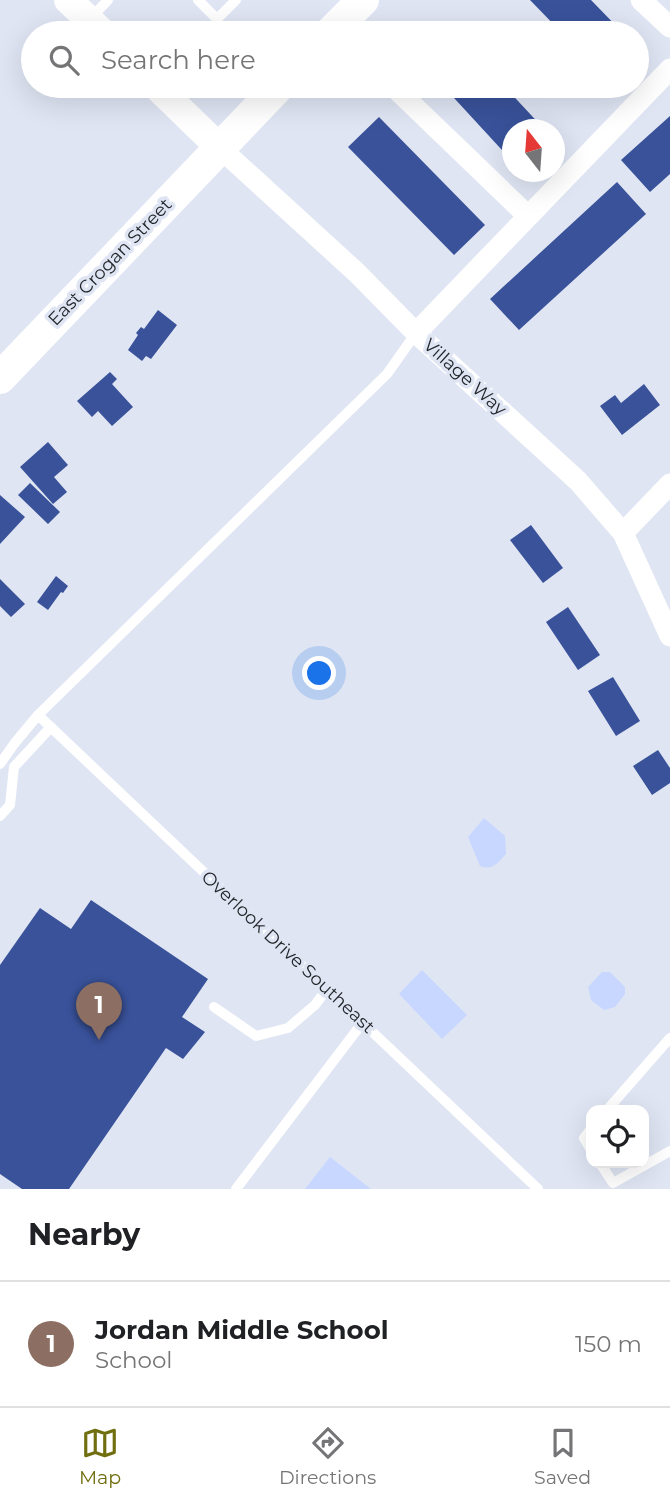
<!DOCTYPE html>
<style>
:root{--surface:#fff;--page:#f2f2f2;--text:#202124;--muted:#757577;--line:#e0e0e0;--accent:#706e0e}
body{margin:0;font-family:Montserrat,sans-serif;background:var(--page);color:var(--text)}
.controls{position:absolute;right:21px;bottom:21px;display:grid;overflow:hidden;border-radius:14px;box-shadow:0 7px 28px #0002}
.controls button{width:63px;height:63px;display:grid;place-items:center;padding:0;border:0;border-bottom:2px solid var(--line);background:var(--surface);color:var(--text);font:35px sans-serif}
.compass{position:absolute;left:502px;top:119px;width:63px;height:63px;border-radius:50%;background:var(--surface);box-shadow:0 7px 28px #0002;rotate:343deg}
.you{position:absolute;left:320px;top:674px;width:24px;height:24px;margin:-18px;border:5px solid #fff;border-radius:50%;background:#1a73e8;box-shadow:0 0 0 10px #1a73e833}
.badge{display:grid;place-items:center;width:46px;height:46px;border-radius:50%;background:var(--accent);color:#fff;font-size:23px;font-weight:700}
.pin{position:absolute;translate:-50% -58px;filter:drop-shadow(0 2px 4px #0008)}
.pin::after{content:'';position:absolute;top:37px;width:24px;height:21px;background:inherit;clip-path:polygon(0 0,100% 0,50% 100%)}
.list{margin:0;padding:0;list-style:none}
h2{display:flex;justify-content:space-between;align-items:center;height:91px;margin:0;padding:0 28px;font-size:30px}
h2 small{font-size:23px;font-weight:400;color:var(--muted)}
.list li{display:grid;grid-template-columns:46px 1fr auto;gap:21px;align-items:center;box-sizing:border-box;height:126px;padding:0 28px;border-top:2px solid var(--line)}
.list b{display:block;font-size:26px;white-space:nowrap}
.list p{margin:0;font-size:23px;white-space:nowrap;color:var(--muted)}
.list em{font-size:23px;font-style:normal;color:var(--muted)}
.icon{flex:none;width:38px;height:38px;fill:none;stroke:currentColor;stroke-width:2;stroke-linecap:round;stroke-linejoin:round}
.map{position:relative;flex:none;width:670px;height:1189px;overflow:hidden}
.search{position:absolute;background:var(--surface);box-shadow:0 7px 28px #0002;left:21px;right:21px;top:21px;height:77px;display:flex;align-items:center;gap:18px;box-sizing:border-box;padding:0 24px;border-radius:38px;color:var(--muted);font-size:26px}
.sheet{height:217px;background:var(--surface)}
nav{display:flex;justify-content:space-around;align-items:center;box-sizing:border-box;height:98px;border-top:2px solid var(--line);background:var(--surface);font-size:19px;color:var(--muted)}
nav a{display:grid;justify-items:center;gap:4px}
nav .on{color:var(--accent)}
.map>svg:first-child{display:block}
</style>
<div class="map">
<svg width="670" height="1189" viewBox="0 0 670 1189">
<rect width="100%" height="100%" fill="#dfe5f3"/>
<!-- green -->
<path fill="#c7d7ff" d="M484,818L505,836L506,854C498,863 492,871 480,866L468,837Z
M422,970L467,1015L442,1039L399,994Z
M602,972H610L625,987V994L615,1007L604,1010L591,1000L588,987Z
M330,1157L371,1189H305Z"/>
<!-- building -->
<path fill="#39529a" d="M530,0H591L623,33H562Z
M637,48L646,57L637,66Z
M443,86H504L545,130H512V161Z
M670,116V174L650,192L621,160Z
M379,117L485,225L454,255L348,147Z
M617,182L646,214L519,330L490,299Z
M158,310L177,325L151,359L146,356L142,361L128,350L138,335L136,333L141,327L144,329Z
M110,372L117,379L112,384L133,407L112,426L98,411L92,417L77,401Z
M644,384L660,405L622,435L600,406L615,395L621,403Z
M48,442L68,465L54,477L67,492L53,504L20,467Z
M30,483L60,512L48,524L18,495Z
M0,495L25,517L0,544Z
M531,525L563,568L543,583L510,540Z
M56,576L68,586L63,593L61,592L48,610L37,602Z
M0,579L25,604L11,617L0,606Z
M568,607L600,655L578,670L546,622Z
M613,677L640,721L616,736L588,691Z
M658,750L670,768V783L652,795L633,766Z
M91,900L208,979L182,1017L205,1032L183,1059L166,1048L69,1189H22L0,1174V965L40,908L71,929Z"/>
<g fill="none" stroke-linecap="round" stroke-linejoin="round">
<!-- lane -->
<path stroke="#fff" stroke-width="10" d="M198,0L217,19L236,0
M89,20L108,0
M38,715L538,1189
M0,764L14,744L38,715L387,374L416,333
M0,816L10,805L14,767L51,727
M214,1007L256,1036L288,1028L315,1005L327,989
M607,1110L670,1038
M591,1129L584,1138L591,1150
M600,1163L613,1183L670,1151
M236,1189L363,1022"/>
<!-- street -->
<path stroke="#fff" stroke-width="21" d="M641,0L670,27
M397,90L528,216
M220,148L357,273L416,333L578,481L623,533L670,636
M416,333L670,69
M623,533L670,484"/>
<!-- secondary -->
<path stroke="#fff" stroke-width="28" d="M68,0L103,33
M156,86L220,148"/>
<!-- primary -->
<path stroke="#fff" stroke-width="32" d="M330,33L363,0
M0,378L279,86"/>
</g>
<g text-anchor="middle" dominant-baseline="central" stroke-width="7" stroke-linejoin="round" paint-order="stroke">
<!-- street labels -->
<g font-size="18" fill="#23262a" stroke="#dfe5f3">
<text transform="translate(110 262) rotate(-46)">East Crogan Street</text>
<text transform="translate(465 377) rotate(42)">Village Way</text>
<text transform="translate(288 952) rotate(43)">Overlook Drive Southeast</text>
</g>
</g>
</svg>
<div class="controls">
<button><svg class="icon" aria-label="locate" viewBox="0 0 24 24"><circle cx="12" cy="12" r="6"/><path d="M12 2v4M12 18v4M2 12h4M18 12h4"/></svg></button>
</div>
<svg class="compass" viewBox="-18 -18 36 36"><path d="M0-13l5 13h-10z" fill="#e53935"/><path d="M0 13l5-13h-10z" fill="#757577"/></svg>
<div class="you"></div>
<div class="pin badge" style="left:99px;top:1040px;background:#8d6e63">1</div>
<div class="search"><svg class="icon" aria-label="search" viewBox="0 0 24 24"><circle cx="10" cy="10" r="6"/><path d="M15 15l6 6"/></svg>Search here</div>
</div>
<section class="sheet">
<h2>Nearby<small></small></h2>
<ul class="list">
<li><span class="badge" style="background:#8d6e63">1</span><div><b>Jordan Middle School</b><p>School</p></div><em>150 m</em></li>
</ul>
</section>
<nav>
<a class="on"><svg class="icon" aria-label="map" viewBox="0 0 24 24"><path d="M3 6l6-2 6 2 6-2v14l-6 2-6-2-6 2zM9 4v14M15 6v14"/></svg>Map</a>
<a><svg class="icon" aria-label="directions" viewBox="0 0 24 24"><path d="M12 3l9 9-9 9-9-9zM9 14v-3h6M13 9l2 2-2 2"/></svg>Directions</a>
<a><svg class="icon" aria-label="saved" viewBox="0 0 24 24"><path d="M7 4h10v16l-5-4-5 4z"/></svg>Saved</a>
</nav>
